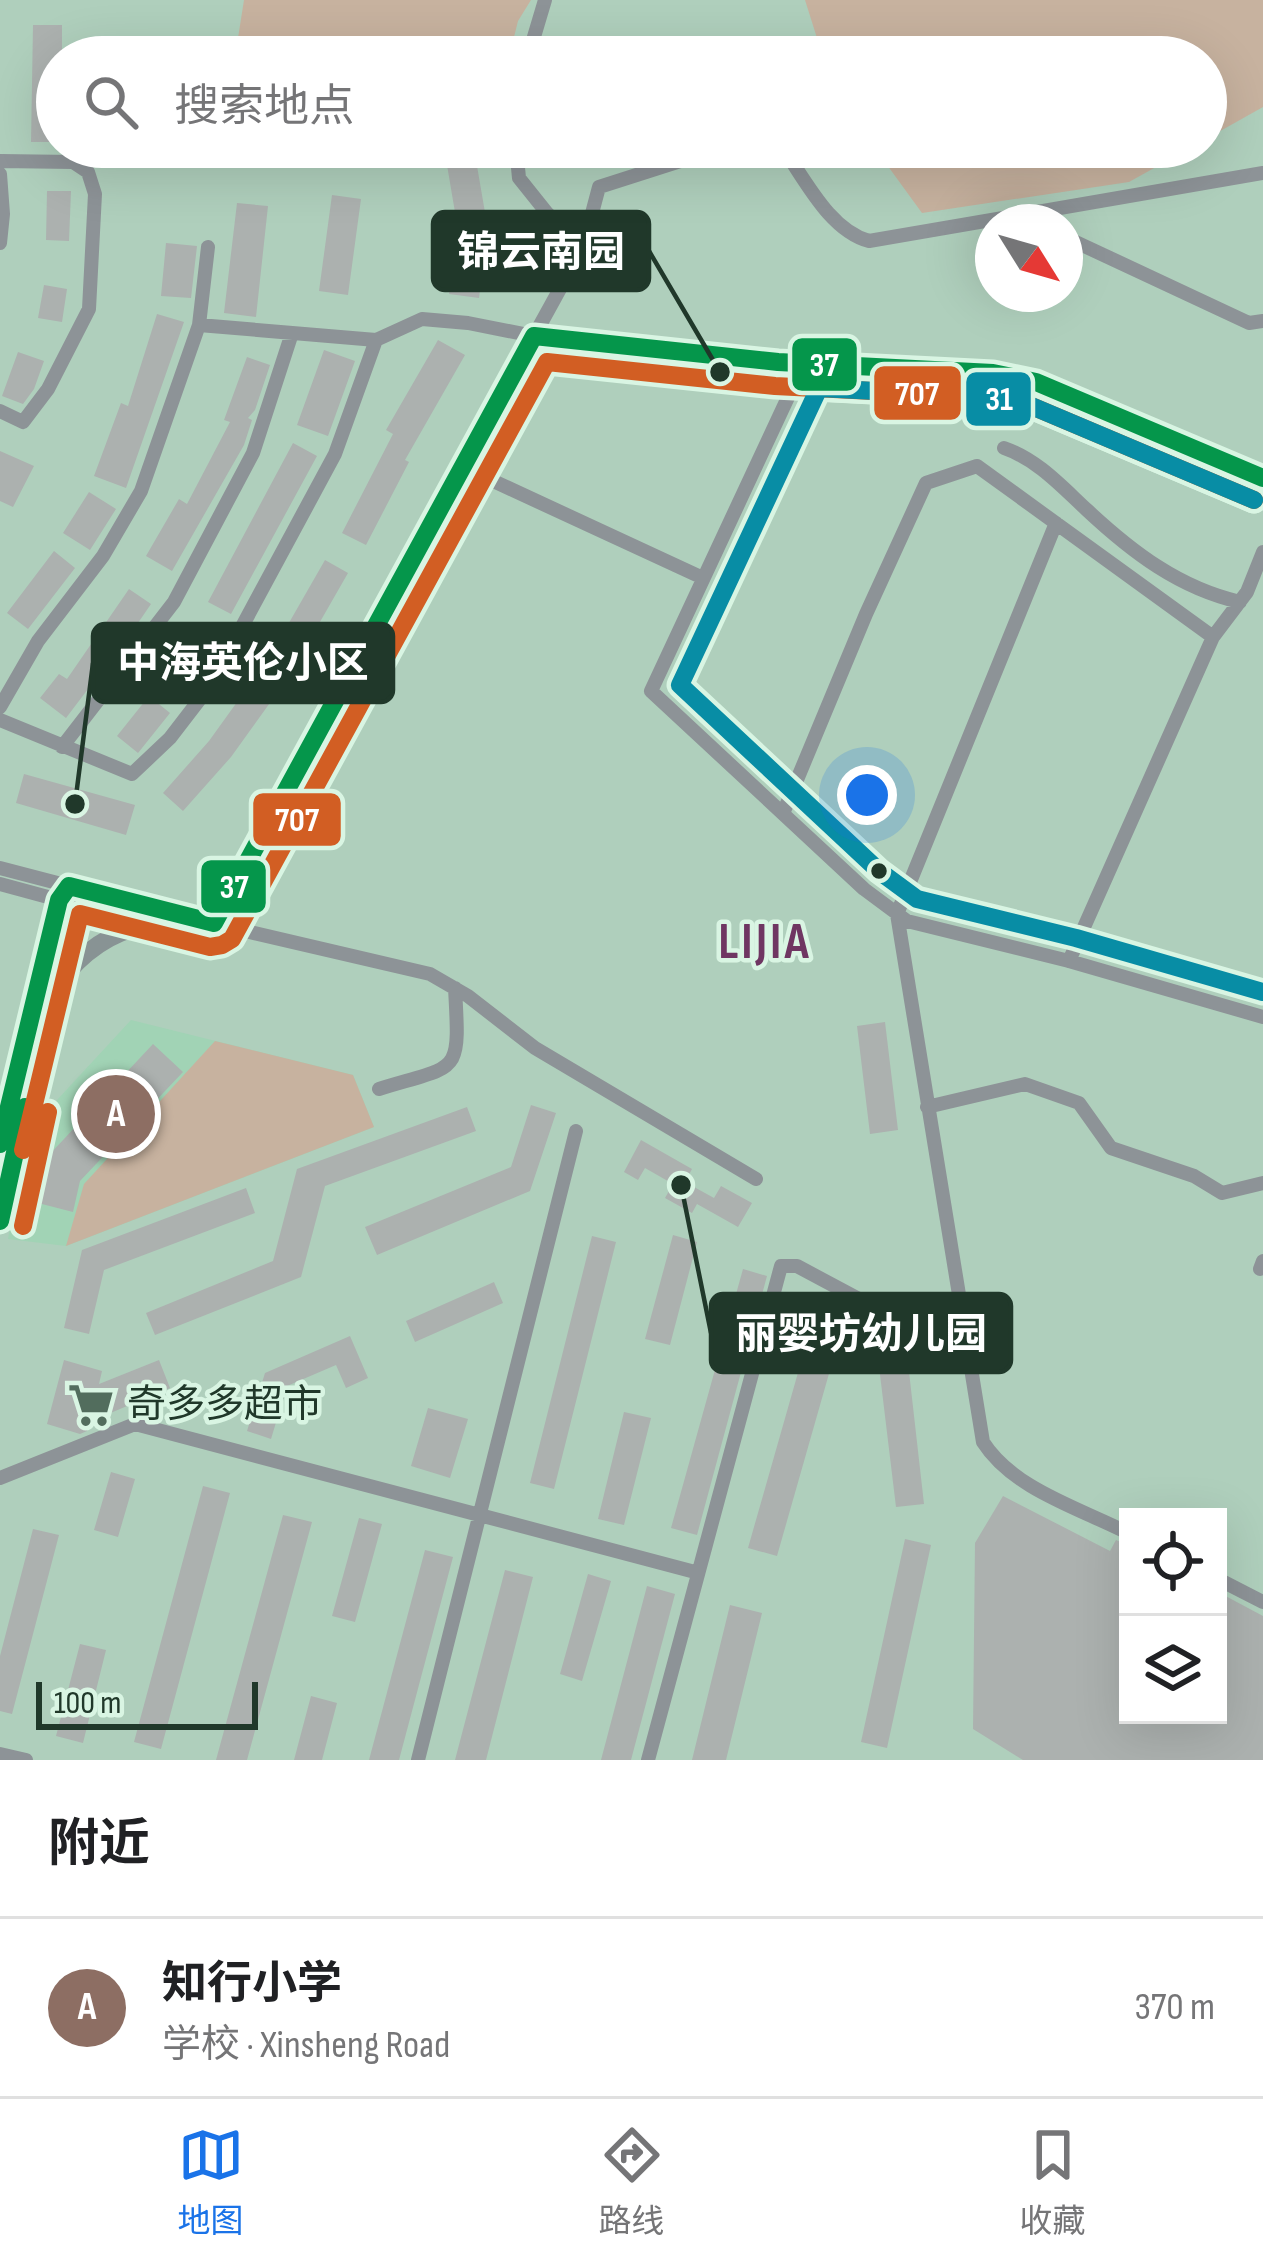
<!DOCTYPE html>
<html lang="zh">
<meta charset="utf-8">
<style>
:root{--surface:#fff;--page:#f2f2f2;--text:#202124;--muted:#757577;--line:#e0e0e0;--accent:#1a73e8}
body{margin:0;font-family:"Sofia Sans Condensed","Noto Sans SC",sans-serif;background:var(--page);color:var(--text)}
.controls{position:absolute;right:36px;bottom:36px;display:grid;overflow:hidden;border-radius:0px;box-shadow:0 12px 48px #0002}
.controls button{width:108px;height:108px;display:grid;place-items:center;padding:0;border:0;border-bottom:3px solid var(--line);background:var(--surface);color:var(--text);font:60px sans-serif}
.compass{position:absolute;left:975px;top:204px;width:108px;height:108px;border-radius:50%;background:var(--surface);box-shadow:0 12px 48px #0002;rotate:127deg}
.scale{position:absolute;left:36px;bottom:30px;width:222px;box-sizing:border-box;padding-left:12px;border:6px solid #20382a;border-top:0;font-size:33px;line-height:42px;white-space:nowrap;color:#20382a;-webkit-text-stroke:9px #d9f5e3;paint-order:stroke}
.you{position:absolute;left:867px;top:795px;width:42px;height:42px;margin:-30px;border:9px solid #fff;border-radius:50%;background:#1a73e8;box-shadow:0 0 0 18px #1a73e833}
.badge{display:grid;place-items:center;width:78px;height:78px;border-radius:50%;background:var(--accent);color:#fff;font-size:39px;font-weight:700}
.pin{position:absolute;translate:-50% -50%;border:6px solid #fff;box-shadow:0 3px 12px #0006}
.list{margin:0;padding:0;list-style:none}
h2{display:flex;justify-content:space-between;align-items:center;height:156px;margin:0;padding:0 48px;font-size:51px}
h2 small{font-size:39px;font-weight:400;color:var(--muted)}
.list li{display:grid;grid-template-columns:78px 1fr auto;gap:36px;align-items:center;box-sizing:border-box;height:180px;padding:0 48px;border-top:3px solid var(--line)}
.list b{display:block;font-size:45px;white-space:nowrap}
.list p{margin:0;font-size:39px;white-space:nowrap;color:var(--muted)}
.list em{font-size:39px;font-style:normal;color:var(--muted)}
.icon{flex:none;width:66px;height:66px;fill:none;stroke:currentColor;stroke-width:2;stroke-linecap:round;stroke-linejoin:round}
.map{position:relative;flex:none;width:1263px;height:1760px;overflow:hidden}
.search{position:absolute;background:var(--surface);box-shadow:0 12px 48px #0002;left:36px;right:36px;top:36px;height:132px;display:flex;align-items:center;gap:30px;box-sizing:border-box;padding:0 42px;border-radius:66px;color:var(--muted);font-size:45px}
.sheet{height:336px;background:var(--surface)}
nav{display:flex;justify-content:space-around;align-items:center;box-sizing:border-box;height:168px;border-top:3px solid var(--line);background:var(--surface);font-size:33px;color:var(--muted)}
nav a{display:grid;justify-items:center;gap:6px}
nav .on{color:var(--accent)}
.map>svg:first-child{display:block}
</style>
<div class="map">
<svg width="1263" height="1760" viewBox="0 0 1263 1760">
<rect width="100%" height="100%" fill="#afcfbc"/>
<!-- built -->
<path fill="#a1d3b5" d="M131,1020L353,1075L374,1127L66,1246L8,1239L25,1151L57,1100Z"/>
<!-- green -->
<path fill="#c7b29f" d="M244,0H531L518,21L509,57H235Z
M805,0H1263V107L1206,139V57H823Z
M874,147H1192L1129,182L922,213Z
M215,1041L353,1075L374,1127L66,1246L84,1184Z"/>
<!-- building -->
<path fill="#acb1af" d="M33,25H62V57H57V142H31Z
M476,160L488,230L479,298L449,294L458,230L447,165Z
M47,191H71L69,241L46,240Z
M332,195L361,199L348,295L319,291Z
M237,203L268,206L256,317L224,313Z
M166,243L197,246L191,298L161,296Z
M44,285L67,289L62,322L38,318Z
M157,314L184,322L126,488L94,476L121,403L128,406Z
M438,340L465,355L405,460L409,462L366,545L342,533L393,434L386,430Z
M324,350L355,361L328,436L297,425Z
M18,352L44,361L34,389L23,404L2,396Z
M247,357L270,365L255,410L248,418L252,420L244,445L172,571L146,556L179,499L187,504L230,422L224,420Z
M293,443L317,456L231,614L208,602Z
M0,451L34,466L13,507L0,501Z
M89,492L116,509L90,550L63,533Z
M54,551L75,568L28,629L7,613Z
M325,560L348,573L301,655L278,642Z
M129,589L151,604L116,655L110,651L103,661L107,664L66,718L40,698L59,674L67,679Z
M250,684L272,700L231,757L183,811L163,793L209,741Z
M149,696L170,713L138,753L117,736Z
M24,774L135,805L126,835L16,803Z
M885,1022L898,1130L870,1134L857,1026Z
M153,1044L183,1072L80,1181L73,1212L38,1203L49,1155Z
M531,1105L556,1113L530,1191L377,1255L365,1227L511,1167Z
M467,1107L476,1131L325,1186L301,1277L155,1335L146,1313L273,1261L297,1169Z
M641,1140L692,1169L685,1182L714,1198L721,1186L752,1203L738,1227L697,1204L692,1213L665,1198L673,1184L645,1168L638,1180L624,1172Z
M246,1188L255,1213L104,1270L89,1334L64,1328L82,1250Z
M673,1235L697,1242L670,1345L645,1339Z
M592,1236L616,1242L554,1489L530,1483Z
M743,1269L767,1276L697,1535L671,1528Z
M494,1282L503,1303L415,1342L406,1321Z
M813,1320L842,1328L777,1556L748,1548Z
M350,1336L368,1378L346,1388L336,1365L287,1386L271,1439L247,1431L265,1373Z
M907,1354L924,1504L896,1507L878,1358Z
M64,1360L102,1371L99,1384L159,1360L170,1388L89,1422L87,1431L80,1434L47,1424Z
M428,1408L468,1419L450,1478L411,1466Z
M624,1412L651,1418L624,1525L598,1519Z
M111,1472L135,1479L118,1537L94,1530Z
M203,1486L230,1493L161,1749L134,1742Z
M1003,1496L1110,1551L1116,1540L1128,1545V1715H1218V1592L1263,1616V1760H1023L973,1729L975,1543Z
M283,1515L312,1522L247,1760H216Z
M359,1518L382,1524L355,1622L332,1616Z
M33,1529L59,1535L12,1714L0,1711V1656Z
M905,1539L931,1545L887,1748L861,1742Z
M425,1550L453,1557L399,1760H369Z
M505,1570L533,1577L486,1760H455Z
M588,1574L611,1581L582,1681L560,1674Z
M647,1586L675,1594L631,1760H601Z
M730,1605L762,1613L726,1760H692Z
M80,1644L106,1650L83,1743L56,1736Z
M311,1696L337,1703L322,1760H294Z"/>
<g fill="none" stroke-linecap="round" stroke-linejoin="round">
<!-- street -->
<path stroke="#8d9397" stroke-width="14" d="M528,57L545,0
M516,147L519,178L547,213L583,247
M782,147C805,179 829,230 869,241L1263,173
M0,161L73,162L88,172L95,194L89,309L48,389L23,422L0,411
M0,174L3,214L0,243
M1065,237L1249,323L1263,321
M199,325L376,340
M804,363L651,691L864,889L907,921L1069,961L1263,1017
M1004,448C1038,460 1061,486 1087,510C1132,552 1179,588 1240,602
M476,473L703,578
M1056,523L897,914L983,1442C1013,1489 1079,1508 1128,1533
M0,707L38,641L103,556L141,491L199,325L208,247
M0,720L132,774L170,738L210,686L335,454L376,340L422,319L468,323L534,336L583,247L599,187L724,147
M62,747L174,602L253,453L292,333
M784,811L866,614L926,483L977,466L1213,637
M0,868L69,886
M0,884L59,900
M228,927L430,974L468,996L535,1048L756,1179
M1069,961L1213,637L1247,592L1263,552
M379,1089C460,1064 460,1077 455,988
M927,1107L1025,1084L1079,1103L1111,1148L1194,1176L1222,1193L1263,1183
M1260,1269L1263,1261
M0,1478L135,1424L695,1572
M1218,1579L1263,1602
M0,1754L26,1760
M418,1760L576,1131
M648,1760L781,1266H797L900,1321"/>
<!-- secondary -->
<path stroke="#889394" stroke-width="18" d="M69,886L222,925
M63,901L215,940
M215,940L214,923L534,336L778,362L993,373L1036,382L1263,478
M215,940L228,927L550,339
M58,984C81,953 109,932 147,925
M0,1144L59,900L69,886
M0,1221L73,903L69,886"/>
<!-- bus-1 casing -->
<g stroke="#d9f5e3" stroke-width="27">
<path id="bus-1" d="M0,1144L59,900L69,886L214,923L534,336L778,362L993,373L1036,382L1263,478
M0,1221L25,1107"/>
</g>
<!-- bus-2 casing -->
<g stroke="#d9f5e3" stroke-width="27">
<path id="bus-2" d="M23,1150L80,914L210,947L222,945L232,939L547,362L775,386L990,397L1029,405L1254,500
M23,1226L48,1112"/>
</g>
<!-- bus-3 casing -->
<g stroke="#d9f5e3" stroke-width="27">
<path id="bus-3" d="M1254,500L1029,405L990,397L819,388L680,685L879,871L917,899L1076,938L1263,992"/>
</g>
<!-- bus-1 -->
<use href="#bus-1" stroke="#05964b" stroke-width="18"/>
<!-- bus-2 -->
<use href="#bus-2" stroke="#d25e23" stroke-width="18"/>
<!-- bus-3 -->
<use href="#bus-3" stroke="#088da5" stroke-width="18"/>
</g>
<!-- icons -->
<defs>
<g id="supermarket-bare" transform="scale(3.6)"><path d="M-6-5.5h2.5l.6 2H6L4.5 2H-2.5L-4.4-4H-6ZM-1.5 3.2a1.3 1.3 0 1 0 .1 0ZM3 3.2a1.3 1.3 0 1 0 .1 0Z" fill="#526d5d" stroke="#d9f5e3" stroke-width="2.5" paint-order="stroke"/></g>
</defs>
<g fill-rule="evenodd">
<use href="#supermarket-bare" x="91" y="1405"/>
</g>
<!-- markers -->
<circle fill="#20382a" stroke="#d9f5e3" stroke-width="4.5" cx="879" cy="871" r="10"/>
<g text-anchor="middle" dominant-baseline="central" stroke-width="9" stroke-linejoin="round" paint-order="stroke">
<!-- poi labels -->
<g font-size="39" fill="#20382a" stroke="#d9f5e3" text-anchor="start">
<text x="127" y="1405">奇多多超市</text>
</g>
<!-- district labels -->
<g font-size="51" font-weight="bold" letter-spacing="3" fill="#6f3662" stroke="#d9f5e3">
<text x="765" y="942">LIJIA</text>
</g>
</g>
<!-- callouts -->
<path fill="none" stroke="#20382a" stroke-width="4.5" d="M720 372L649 251M75 804L93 663M681 1185L711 1333"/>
<g fill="#20382a" stroke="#d9f5e3" stroke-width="4.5">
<circle cx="720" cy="372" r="12"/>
<circle cx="75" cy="804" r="12"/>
<circle cx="681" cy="1185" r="12"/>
</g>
<g fill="#20382a" stroke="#20382a" stroke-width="4.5">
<rect x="433" y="212" width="216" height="78" rx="12"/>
<rect x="93" y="624" width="300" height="78" rx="12"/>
<rect x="711" y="1294" width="300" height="78" rx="12"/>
</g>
<g font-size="42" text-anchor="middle" font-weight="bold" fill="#fff">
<text x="541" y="266">锦云南园</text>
<text x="243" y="677">中海英伦小区</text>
<text x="861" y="1348">丽婴坊幼儿园</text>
</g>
<g stroke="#d9f5e3" stroke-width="4.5">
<rect x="790" y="336" width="69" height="57" rx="12" fill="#05964b"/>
<rect x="872" y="364" width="91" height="58" rx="12" fill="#d25e23"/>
<rect x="964" y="370" width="69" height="58" rx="12" fill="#088da5"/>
<rect x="251" y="791" width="92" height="57" rx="12" fill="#d25e23"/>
<rect x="199" y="858" width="69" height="57" rx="12" fill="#05964b"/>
</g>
<g font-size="33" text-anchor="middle" font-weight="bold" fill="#fff">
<text x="824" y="376">37</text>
<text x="917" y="405">707</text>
<text x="999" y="410">31</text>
<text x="297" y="831">707</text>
<text x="234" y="898">37</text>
</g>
</svg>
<div class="controls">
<button><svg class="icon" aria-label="locate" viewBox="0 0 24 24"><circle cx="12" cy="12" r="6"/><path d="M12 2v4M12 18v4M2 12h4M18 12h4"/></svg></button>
<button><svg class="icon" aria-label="layers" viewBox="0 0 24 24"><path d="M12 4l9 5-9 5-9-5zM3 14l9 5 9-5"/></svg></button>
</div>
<svg class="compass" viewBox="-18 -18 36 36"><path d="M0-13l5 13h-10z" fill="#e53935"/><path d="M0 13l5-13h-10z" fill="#757577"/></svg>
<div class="scale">100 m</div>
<div class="you"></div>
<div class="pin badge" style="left:116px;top:1114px;background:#8d6e63">A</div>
<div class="search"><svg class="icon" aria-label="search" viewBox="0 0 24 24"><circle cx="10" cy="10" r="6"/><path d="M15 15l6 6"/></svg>搜索地点</div>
</div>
<section class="sheet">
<h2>附近<small></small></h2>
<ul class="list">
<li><span class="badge" style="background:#8d6e63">A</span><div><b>知行小学</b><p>学校 · Xinsheng Road</p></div><em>370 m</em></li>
</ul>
</section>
<nav>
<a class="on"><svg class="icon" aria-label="map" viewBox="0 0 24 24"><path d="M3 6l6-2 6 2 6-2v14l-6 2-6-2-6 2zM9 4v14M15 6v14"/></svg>地图</a>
<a><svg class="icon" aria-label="directions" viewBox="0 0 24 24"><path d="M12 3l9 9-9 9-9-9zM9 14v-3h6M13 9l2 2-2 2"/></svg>路线</a>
<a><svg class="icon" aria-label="saved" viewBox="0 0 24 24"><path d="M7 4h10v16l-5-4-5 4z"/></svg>收藏</a>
</nav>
